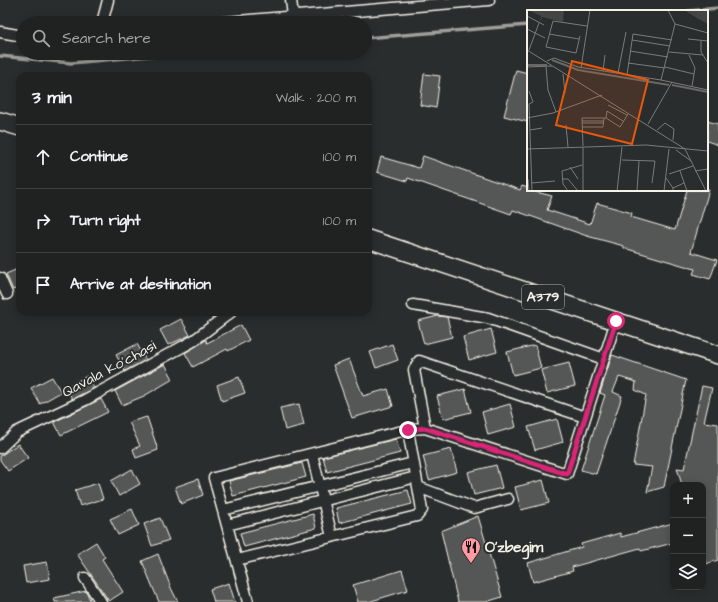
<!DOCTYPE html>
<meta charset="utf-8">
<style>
:root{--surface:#202222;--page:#2d2f2f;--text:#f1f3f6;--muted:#a2a4a5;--line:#3d3f40}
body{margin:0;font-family:"Architects Daughter",sans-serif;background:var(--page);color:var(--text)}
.controls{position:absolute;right:12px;bottom:12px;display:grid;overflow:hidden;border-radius:8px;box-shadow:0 2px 10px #0003}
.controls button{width:36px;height:36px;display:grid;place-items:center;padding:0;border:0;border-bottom:1px solid var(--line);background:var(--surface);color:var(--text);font:20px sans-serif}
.stop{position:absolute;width:12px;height:12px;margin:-9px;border:3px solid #db2777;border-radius:50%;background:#fff}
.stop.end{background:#db2777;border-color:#fff;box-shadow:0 1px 4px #0008}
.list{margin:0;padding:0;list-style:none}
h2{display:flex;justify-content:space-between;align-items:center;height:52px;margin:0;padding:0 16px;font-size:17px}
h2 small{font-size:13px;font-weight:400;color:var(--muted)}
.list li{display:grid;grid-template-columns:26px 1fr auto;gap:12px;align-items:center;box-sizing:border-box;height:64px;padding:0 16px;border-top:1px solid var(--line)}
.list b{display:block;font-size:15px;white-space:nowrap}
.list em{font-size:13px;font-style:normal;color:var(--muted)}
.icon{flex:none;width:22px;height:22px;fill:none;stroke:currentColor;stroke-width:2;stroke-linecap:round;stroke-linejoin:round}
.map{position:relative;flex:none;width:718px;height:602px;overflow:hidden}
.search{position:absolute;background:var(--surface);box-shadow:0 2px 10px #0003;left:16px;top:16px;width:356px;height:44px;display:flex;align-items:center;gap:10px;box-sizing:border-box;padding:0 14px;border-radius:22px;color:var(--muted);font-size:15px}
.panel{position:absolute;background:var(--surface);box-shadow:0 2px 10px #0003;left:16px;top:72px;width:356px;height:244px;border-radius:12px}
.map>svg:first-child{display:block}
</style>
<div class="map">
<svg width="718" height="602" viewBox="0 0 718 602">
<rect width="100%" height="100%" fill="#2a2d2e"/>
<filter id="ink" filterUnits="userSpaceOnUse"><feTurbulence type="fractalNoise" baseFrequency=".025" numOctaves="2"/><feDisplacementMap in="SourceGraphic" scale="8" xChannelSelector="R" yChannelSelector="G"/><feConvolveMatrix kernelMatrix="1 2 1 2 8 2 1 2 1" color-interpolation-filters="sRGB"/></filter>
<g filter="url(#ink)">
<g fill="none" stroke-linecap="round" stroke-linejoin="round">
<!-- stream -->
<path stroke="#9f9f9a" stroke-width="3.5" d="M688,11L718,8
M365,38L528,25
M0,56L71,63L183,53"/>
</g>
<!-- building -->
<path fill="#555756" stroke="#f4f1e8" d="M516,70L528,73V122L504,116Z
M424,74L440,76L436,108L420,105Z
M707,121L718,124V145L707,141Z
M423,156L520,190L522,186L528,188V190L552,196L547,210L590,224L597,203L632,213L631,217L675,230L687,190H709L691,252L717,260L710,279L693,274L695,269L624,248V246L587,236L513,210L511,214L408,178L407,181L377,172L381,157L419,168Z
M20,268V287L13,290L6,274Z
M438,316L447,317L452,337L424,344L418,321Z
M181,319L190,335L168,345L160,330Z
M241,325L249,340L228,351L227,349L193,367L185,353L206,340L207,343Z
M491,329L497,352L469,360L463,337Z
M137,344L146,360L125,371L116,355Z
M392,344L398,360L376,368L370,352Z
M535,345L541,368L513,375L507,352Z
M612,355L686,380L664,487L647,492L652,467L633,465L646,395L635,390L636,382L619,377L613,392L622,396L596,474L581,470L605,395L600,393Z
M349,359L363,396L388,389L393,406L352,418L333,365Z
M569,363L575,386L547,393L541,370Z
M165,364L173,379L144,396L122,405L115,391Z
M87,376L94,388L72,399L66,387Z
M52,377L61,392L40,404L31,388Z
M239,377L245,393L222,401L217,385Z
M702,386L712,388L704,422L718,424V560L706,564L703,554V485H682L677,468L684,469Z
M465,389L471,412L443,419L437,396Z
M101,399L108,412L61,435L54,422Z
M299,404L304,425L285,430L280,408Z
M510,404L516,427L488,435L482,412Z
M147,417L158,450L136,458L133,449L140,446L129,422Z
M557,419L563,442L535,450L528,427Z
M396,439L400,453L327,472L323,457Z
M18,444L28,458L8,471L0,460V456Z
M451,449L457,472L429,480L423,456Z
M302,463L306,477L233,496L229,481Z
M496,465L502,488L474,495L468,472Z
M132,469L140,484L119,496L111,481Z
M198,479L203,495L181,504L175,487Z
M543,480L549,503L521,510L515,487Z
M98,483L103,499L80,506L75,490Z
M408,490L412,504L339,523L336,508Z
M132,509L139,525L118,535L110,519Z
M313,514L316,528L244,547L240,533Z
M478,516L502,597L486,602H458L441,531Z
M160,518L169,540L152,546L144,524Z
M673,523V543L641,551L640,548L572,567L573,571L533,582L528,563L582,547L581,544L620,533L621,537Z
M96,542L105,557L102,559L123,592L109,601L77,554Z
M158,554L171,588L178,602H159L151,583L142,561Z
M47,562L50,579L26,583L23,566Z
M402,570L408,590L368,602H358L353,585Z
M229,583L235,602H214L210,589Z
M86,591L91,602H55L54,598Z"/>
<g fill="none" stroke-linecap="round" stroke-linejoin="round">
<!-- minor casing -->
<g stroke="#f4f1e8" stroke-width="13">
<path id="minor" d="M291,0L293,16
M102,23L108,0
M214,23L489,0
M0,32L23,36
M0,278L7,294
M413,305L488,318L604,359
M425,428L414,370L419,361L585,417
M0,448L17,432L85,400L193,341L231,312
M312,454L332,537
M418,487L474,508L508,499
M223,510L413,463
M227,525L416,477
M237,560L417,516L422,510L408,430
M85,578L101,602
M248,602L214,478L410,429L425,428L567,474L616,321"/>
</g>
<!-- trunk casing -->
<g stroke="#f4f1e8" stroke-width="20">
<path id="trunk" d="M0,121L20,127
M368,239L718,355"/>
</g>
<!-- minor -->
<use href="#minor" stroke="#2a2d2e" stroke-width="10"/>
<!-- trunk -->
<use href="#trunk" stroke="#2a2d2e" stroke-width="17"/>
</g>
</g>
<g fill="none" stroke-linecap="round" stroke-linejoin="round" filter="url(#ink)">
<!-- route -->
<path stroke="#db2777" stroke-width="5" d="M408,430L425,428L567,474L616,321"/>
</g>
<!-- icons -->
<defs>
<g id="restaurant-pin" transform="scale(1)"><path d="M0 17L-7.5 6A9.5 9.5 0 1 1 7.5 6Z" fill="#ff9aa2" stroke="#2a2d2e"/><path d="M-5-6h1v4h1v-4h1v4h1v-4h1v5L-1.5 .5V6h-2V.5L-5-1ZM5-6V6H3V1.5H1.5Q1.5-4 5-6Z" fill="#111"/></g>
</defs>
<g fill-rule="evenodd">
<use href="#restaurant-pin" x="471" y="547"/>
</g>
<g text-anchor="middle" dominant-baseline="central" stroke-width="3.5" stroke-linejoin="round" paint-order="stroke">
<!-- shield labels -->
<rect fill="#2a2d2e" stroke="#b7b6b0" stroke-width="1" x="522" y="285" width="42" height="24" rx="3"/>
<g font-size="14" font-weight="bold" fill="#f4f1e8">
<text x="543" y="297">A379</text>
</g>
<!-- street labels -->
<g font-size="15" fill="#f4f1e8" stroke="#2a2d2e">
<text transform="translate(109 369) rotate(-28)">Qavala ko'chasi</text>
</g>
<!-- poi labels -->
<g font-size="15" font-weight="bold" fill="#f4f1e8" stroke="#2a2d2e" text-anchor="start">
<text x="485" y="547">O'zbegim</text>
</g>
</g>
<!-- overview -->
<g transform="translate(527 10)">
<rect width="181" height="181" fill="#2a2d2e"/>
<path d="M1,0H37L36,12L15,7L13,13L14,6ZM157,0H181V14L170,8Z" fill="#444645"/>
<path fill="none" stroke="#676866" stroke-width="2" d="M25,50L51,60L142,75M0,55H20M145,75L181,82"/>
<path fill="none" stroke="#7b7b78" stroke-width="1" d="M141,0L148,14M0,6L17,15M148,14L181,23M0,19L18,28M22,24L52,29M53,26L49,43L19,37L26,11L60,16M161,29L181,31M105,30L143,36M174,31V42L181,53M0,40L158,139M2,40L12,13M103,41L141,47M142,42L176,45M162,45L168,58L165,76M20,51L27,48L51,57L134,70L181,80M101,53L138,58M0,57L25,56M19,57L21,80L29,102M138,57L167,64M54,58L63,0M76,61L78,45M91,63L99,22M36,64L38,83M100,65L106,24L145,30M134,70L148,14M2,81L6,92L2,94L5,181M81,95L100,105M0,108L26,103L75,85M79,108L80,101L96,111M55,111H77M55,113H76M121,114L145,72M39,115L41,137M55,117H76L77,108M3,120L15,118M130,120L138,113L147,119L146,130M56,136L55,108H79L93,117L101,104M56,137V181M0,139L119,135L181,141M158,139L179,181M149,140L164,151M95,150L128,151L125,173M43,157L51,169M153,161L160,181M168,161L181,159M142,164L166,156M139,168L146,178M1,169L2,181M35,169H41L51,181M4,173L28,171M41,181L36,174L35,161L55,155M90,181L95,137M101,181H120M110,181L112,151M137,181L142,139M146,181V178L157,173"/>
<path fill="#e8590c" fill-opacity="0.15" stroke="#e8590c" stroke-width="2" d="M45,51L121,70L105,134L29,115Z"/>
<rect width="181" height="181" fill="none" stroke="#f4f1e8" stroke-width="2"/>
</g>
</svg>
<div class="controls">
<button>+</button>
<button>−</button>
<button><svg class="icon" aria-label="layers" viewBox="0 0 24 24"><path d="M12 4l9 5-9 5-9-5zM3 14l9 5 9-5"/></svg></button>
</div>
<div class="stop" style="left:616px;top:321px"></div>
<div class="stop end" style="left:408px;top:430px"></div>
<div class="search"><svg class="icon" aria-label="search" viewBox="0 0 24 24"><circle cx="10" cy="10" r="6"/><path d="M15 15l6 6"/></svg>Search here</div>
<section class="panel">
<h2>3 min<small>Walk · 200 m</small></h2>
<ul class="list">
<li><svg class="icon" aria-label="ahead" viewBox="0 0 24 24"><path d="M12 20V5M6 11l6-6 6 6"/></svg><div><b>Continue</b></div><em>100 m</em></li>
<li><svg class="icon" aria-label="right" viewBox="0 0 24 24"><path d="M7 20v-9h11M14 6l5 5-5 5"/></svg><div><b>Turn right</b></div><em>100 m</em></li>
<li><svg class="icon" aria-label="arrive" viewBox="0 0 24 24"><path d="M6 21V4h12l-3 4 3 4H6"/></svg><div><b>Arrive at destination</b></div></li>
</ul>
</section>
</div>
